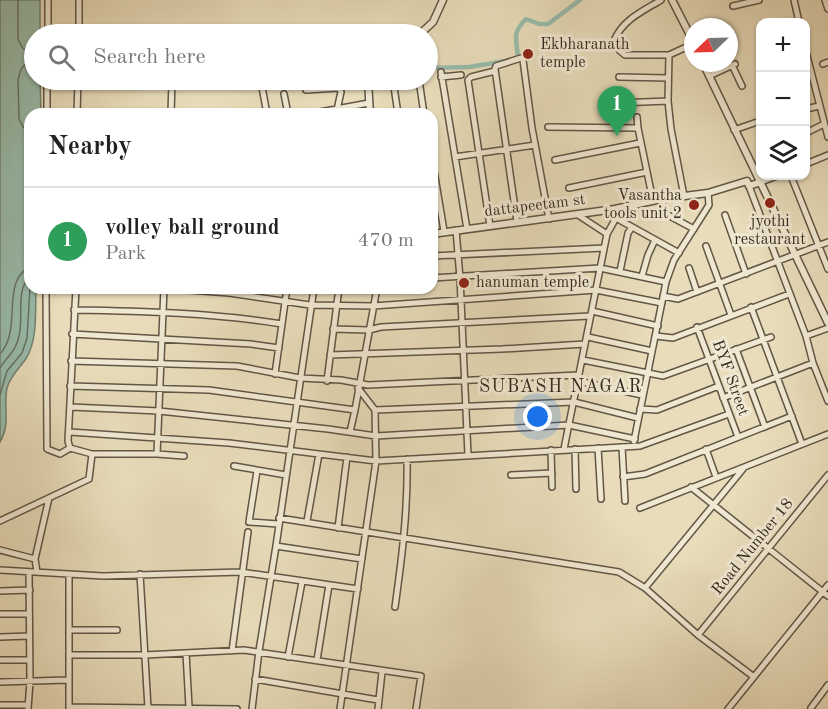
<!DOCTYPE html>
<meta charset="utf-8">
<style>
:root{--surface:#fff;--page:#f2f2f2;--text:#222;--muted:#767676;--line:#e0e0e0;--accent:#8f2418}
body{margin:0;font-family:"Old Standard TT",serif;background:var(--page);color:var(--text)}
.controls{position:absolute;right:18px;top:18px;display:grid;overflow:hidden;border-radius:12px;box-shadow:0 2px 4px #0004}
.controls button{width:54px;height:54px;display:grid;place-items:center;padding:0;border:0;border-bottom:2px solid var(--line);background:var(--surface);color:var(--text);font:30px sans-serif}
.compass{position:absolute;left:684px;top:18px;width:54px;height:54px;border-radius:50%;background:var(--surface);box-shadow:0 2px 4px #0004;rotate:247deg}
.you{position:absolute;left:538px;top:417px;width:21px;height:21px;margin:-15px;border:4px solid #fff;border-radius:50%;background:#1a73e8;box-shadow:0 0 0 9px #1a73e833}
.badge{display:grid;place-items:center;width:39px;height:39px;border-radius:50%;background:var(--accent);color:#fff;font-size:20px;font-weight:700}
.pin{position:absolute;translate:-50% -50px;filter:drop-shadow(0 2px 3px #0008)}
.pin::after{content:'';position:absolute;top:32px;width:21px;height:18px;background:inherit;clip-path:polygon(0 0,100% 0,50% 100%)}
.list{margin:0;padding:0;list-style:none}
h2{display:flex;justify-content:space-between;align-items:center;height:78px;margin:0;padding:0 24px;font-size:26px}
h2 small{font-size:20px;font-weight:400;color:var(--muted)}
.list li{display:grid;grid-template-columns:39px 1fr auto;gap:18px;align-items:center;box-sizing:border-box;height:108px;padding:0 24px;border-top:2px solid var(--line)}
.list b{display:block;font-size:22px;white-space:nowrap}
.list p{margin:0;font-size:20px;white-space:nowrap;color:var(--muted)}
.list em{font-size:20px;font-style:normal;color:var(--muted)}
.icon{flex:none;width:33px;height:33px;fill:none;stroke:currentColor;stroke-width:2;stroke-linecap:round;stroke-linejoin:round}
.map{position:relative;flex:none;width:828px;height:709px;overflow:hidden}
.search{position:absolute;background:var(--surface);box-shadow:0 2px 4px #0004;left:24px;top:24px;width:414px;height:66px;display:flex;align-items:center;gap:15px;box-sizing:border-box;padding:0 21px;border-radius:33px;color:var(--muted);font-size:22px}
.panel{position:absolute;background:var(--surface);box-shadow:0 2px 4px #0004;left:24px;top:108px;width:414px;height:186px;border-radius:18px}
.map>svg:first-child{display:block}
</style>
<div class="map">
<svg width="828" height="709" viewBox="0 0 828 709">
<rect width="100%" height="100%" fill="#e8dcba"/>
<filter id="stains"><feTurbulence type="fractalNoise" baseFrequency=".00333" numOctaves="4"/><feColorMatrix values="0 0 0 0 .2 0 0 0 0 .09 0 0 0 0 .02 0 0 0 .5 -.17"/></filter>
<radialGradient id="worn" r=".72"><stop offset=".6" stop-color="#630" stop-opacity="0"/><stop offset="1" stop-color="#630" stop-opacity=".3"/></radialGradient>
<!-- water -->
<path fill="#98bcab" stroke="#708173" stroke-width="1.5" d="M0,0H40V34H34V80H40L41,114H30V288H36C35,310 38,337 27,357C20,368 11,374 7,388C3,407 11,424 0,442Z"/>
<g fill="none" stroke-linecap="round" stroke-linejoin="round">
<!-- shore -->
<path stroke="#667266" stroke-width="1.5" d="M18,0V39L22,47L32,57L21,69L18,80L19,119L23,127L30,133
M0,354C23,329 0,281 30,267
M0,368C7,356 16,352 19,336C24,319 15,289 30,277
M0,395L7,371L22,353L27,338L30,288"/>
<!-- canal -->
<path stroke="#98bcab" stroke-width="4.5" d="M428,68L469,67L518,59C517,39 511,34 526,19L539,24H548L580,0
M344,80L354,83L365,80
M245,86L280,80"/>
<!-- minor casing -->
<g stroke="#625646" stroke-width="8">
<path id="minor" d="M661,0C643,11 622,20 614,41L620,51L625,55H669L693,44
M794,0L799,22
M825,0L828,9
M733,6L759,0
M48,34V0
M79,34V0
M251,34V31
M806,52L828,137
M669,55L668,101L671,129L684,196
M823,64L828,62
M732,65L742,86
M441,72L467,229
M709,76L735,64
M441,77L461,75
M619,77L668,78
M393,80L398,114
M419,80L424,114
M262,87L267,114
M306,90L339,88L341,92L336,114
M284,94L288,114
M618,103L668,101
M806,109L819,106
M47,114V80
M77,114L78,80
M171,114L172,80
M309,114L369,103
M637,117L638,128
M548,127L638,128L653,201
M734,130L760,121
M806,133L824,124
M455,157L535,145
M432,159L444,231
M555,160L640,143
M806,164L828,155
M791,176L828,269
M761,182L777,176
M749,186L806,336L813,363L828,401
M569,188L647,172
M661,199L666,214L694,229
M578,215L607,234
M725,215L746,274
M616,218L679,253
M517,222L495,69L496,66L521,58L523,60L532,128L549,219
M490,226L468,80L471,77L495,71
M456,230L460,278L468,455
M706,246L731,315
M432,256L604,248
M689,268L697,292
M620,271L628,233L632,227
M642,276L648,255L655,240
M432,278L600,268L666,282
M46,288L47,449L60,454L70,448
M76,288L68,441L70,448L92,454H157L164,288
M162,288L229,293L310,305L373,306L596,290L662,303
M663,296L678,299L828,242
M751,307L802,444
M74,310C144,311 213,313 282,324
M592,311L658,326
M697,327L738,437
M333,329L369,330L381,327L590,316
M72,334L251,344L279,348
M656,336L673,338L789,294
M806,336L828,328
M588,337L652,351
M736,349L765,427
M330,355L502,349L585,344
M583,360L663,376L771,337
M71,361L237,366L300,378L341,380L368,385L579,375
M275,374L287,288
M327,381L339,288
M578,381L642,395
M70,386L209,390L355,410L377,288
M723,398L813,363
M71,407L159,411L328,429L376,436L569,425L635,439
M640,409L657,410L719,386
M375,410L574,402L638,418
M70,432L229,443L376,461L640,446L729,414
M350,432L355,410
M634,441L666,282L674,260L709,205L708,193
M622,447L625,501
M598,448L601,499
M564,449L607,234L616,218L615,209
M575,449L576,489
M706,449L716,477
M551,450L552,487
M157,454L184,456
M234,466L286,475
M257,471L249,522L278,524
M511,475L552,473
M623,477L645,474L792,416
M691,487L828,596
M640,508L828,434
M279,518L619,572L645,588L698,635L754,677
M0,521L89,479L92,454
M307,521L319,454
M338,528L347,457
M276,546L362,559
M0,550L35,559
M0,570L103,576L241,572L358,589
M37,572L35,559L49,498
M140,574L148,708
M645,588L743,469
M0,591L30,590
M395,607C402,557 408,510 407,459
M0,614H29
M69,630H117
M698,635L828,475
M0,637L29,636
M232,651L248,532
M186,653L189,707
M69,655H145L244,650L421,676L416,709
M288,657L302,582
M0,660H29
M317,660L329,585
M255,679L378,700
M0,682L68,680
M0,705H28
M69,707L237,709
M811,708L828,685
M28,709L30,681L29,572
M69,709V574
M252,709L259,651L276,546L314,288
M340,709L376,461L375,410L358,388
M378,709L382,672
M728,709L828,585"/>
</g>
<!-- tertiary casing -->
<g stroke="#625646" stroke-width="9">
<path id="tertiary" d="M672,0L693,41
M420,34L433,22L443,0
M703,63L828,323
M368,80L370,114
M432,234L615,209L661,199L708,193L747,181L749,186L761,182"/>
</g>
<!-- minor -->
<use href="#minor" stroke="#f0e8d2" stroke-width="5"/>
<!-- tertiary -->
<use href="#tertiary" stroke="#f0e8d2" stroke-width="6"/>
</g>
<!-- markers -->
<g fill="#8f2418" stroke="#f0e8d2" stroke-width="2">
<circle cx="528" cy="54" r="6"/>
<circle cx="770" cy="203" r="6"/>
<circle cx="694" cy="205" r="6"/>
<circle cx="464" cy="283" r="6"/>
</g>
<g text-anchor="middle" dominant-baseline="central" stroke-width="6" stroke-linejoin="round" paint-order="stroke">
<!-- poi labels -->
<g font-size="16" fill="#352920" stroke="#f0e8d2" text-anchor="start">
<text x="540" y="45">Ekbharanath<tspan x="540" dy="18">temple</tspan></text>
<text x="682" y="196" text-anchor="end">Vasantha<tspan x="682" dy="18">tools unit 2</tspan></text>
<text x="770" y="222" text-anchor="middle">jyothi<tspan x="770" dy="18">restaurant</tspan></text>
<text x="476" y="283">hanuman temple</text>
</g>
<!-- street labels -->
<g font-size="16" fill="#352920" stroke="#f0e8d2">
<text transform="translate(535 206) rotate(-7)">dattapeetam st</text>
<text transform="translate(730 378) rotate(70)">BYF Street</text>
<text transform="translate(753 547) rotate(-51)">Road Number 18</text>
</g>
<!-- neighbourhood labels -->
<g font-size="18" letter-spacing="1.5" fill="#352920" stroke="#f0e8d2">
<text x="561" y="387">SUBASH NAGAR</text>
</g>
</g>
<rect width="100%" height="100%" filter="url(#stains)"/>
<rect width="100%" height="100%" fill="url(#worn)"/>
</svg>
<div class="controls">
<button>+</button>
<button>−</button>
<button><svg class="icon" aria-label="layers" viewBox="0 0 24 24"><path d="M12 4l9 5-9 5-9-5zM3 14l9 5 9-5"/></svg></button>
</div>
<svg class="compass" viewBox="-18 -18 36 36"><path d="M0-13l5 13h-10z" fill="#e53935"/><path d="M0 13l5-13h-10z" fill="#767676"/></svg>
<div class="you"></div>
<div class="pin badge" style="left:617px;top:136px;background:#2e9e5b">1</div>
<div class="search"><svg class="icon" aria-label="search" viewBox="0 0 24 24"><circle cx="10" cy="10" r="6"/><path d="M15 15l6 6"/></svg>Search here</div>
<section class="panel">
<h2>Nearby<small></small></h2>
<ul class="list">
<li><span class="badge" style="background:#2e9e5b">1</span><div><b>volley ball ground</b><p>Park</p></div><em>470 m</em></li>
</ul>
</section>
</div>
